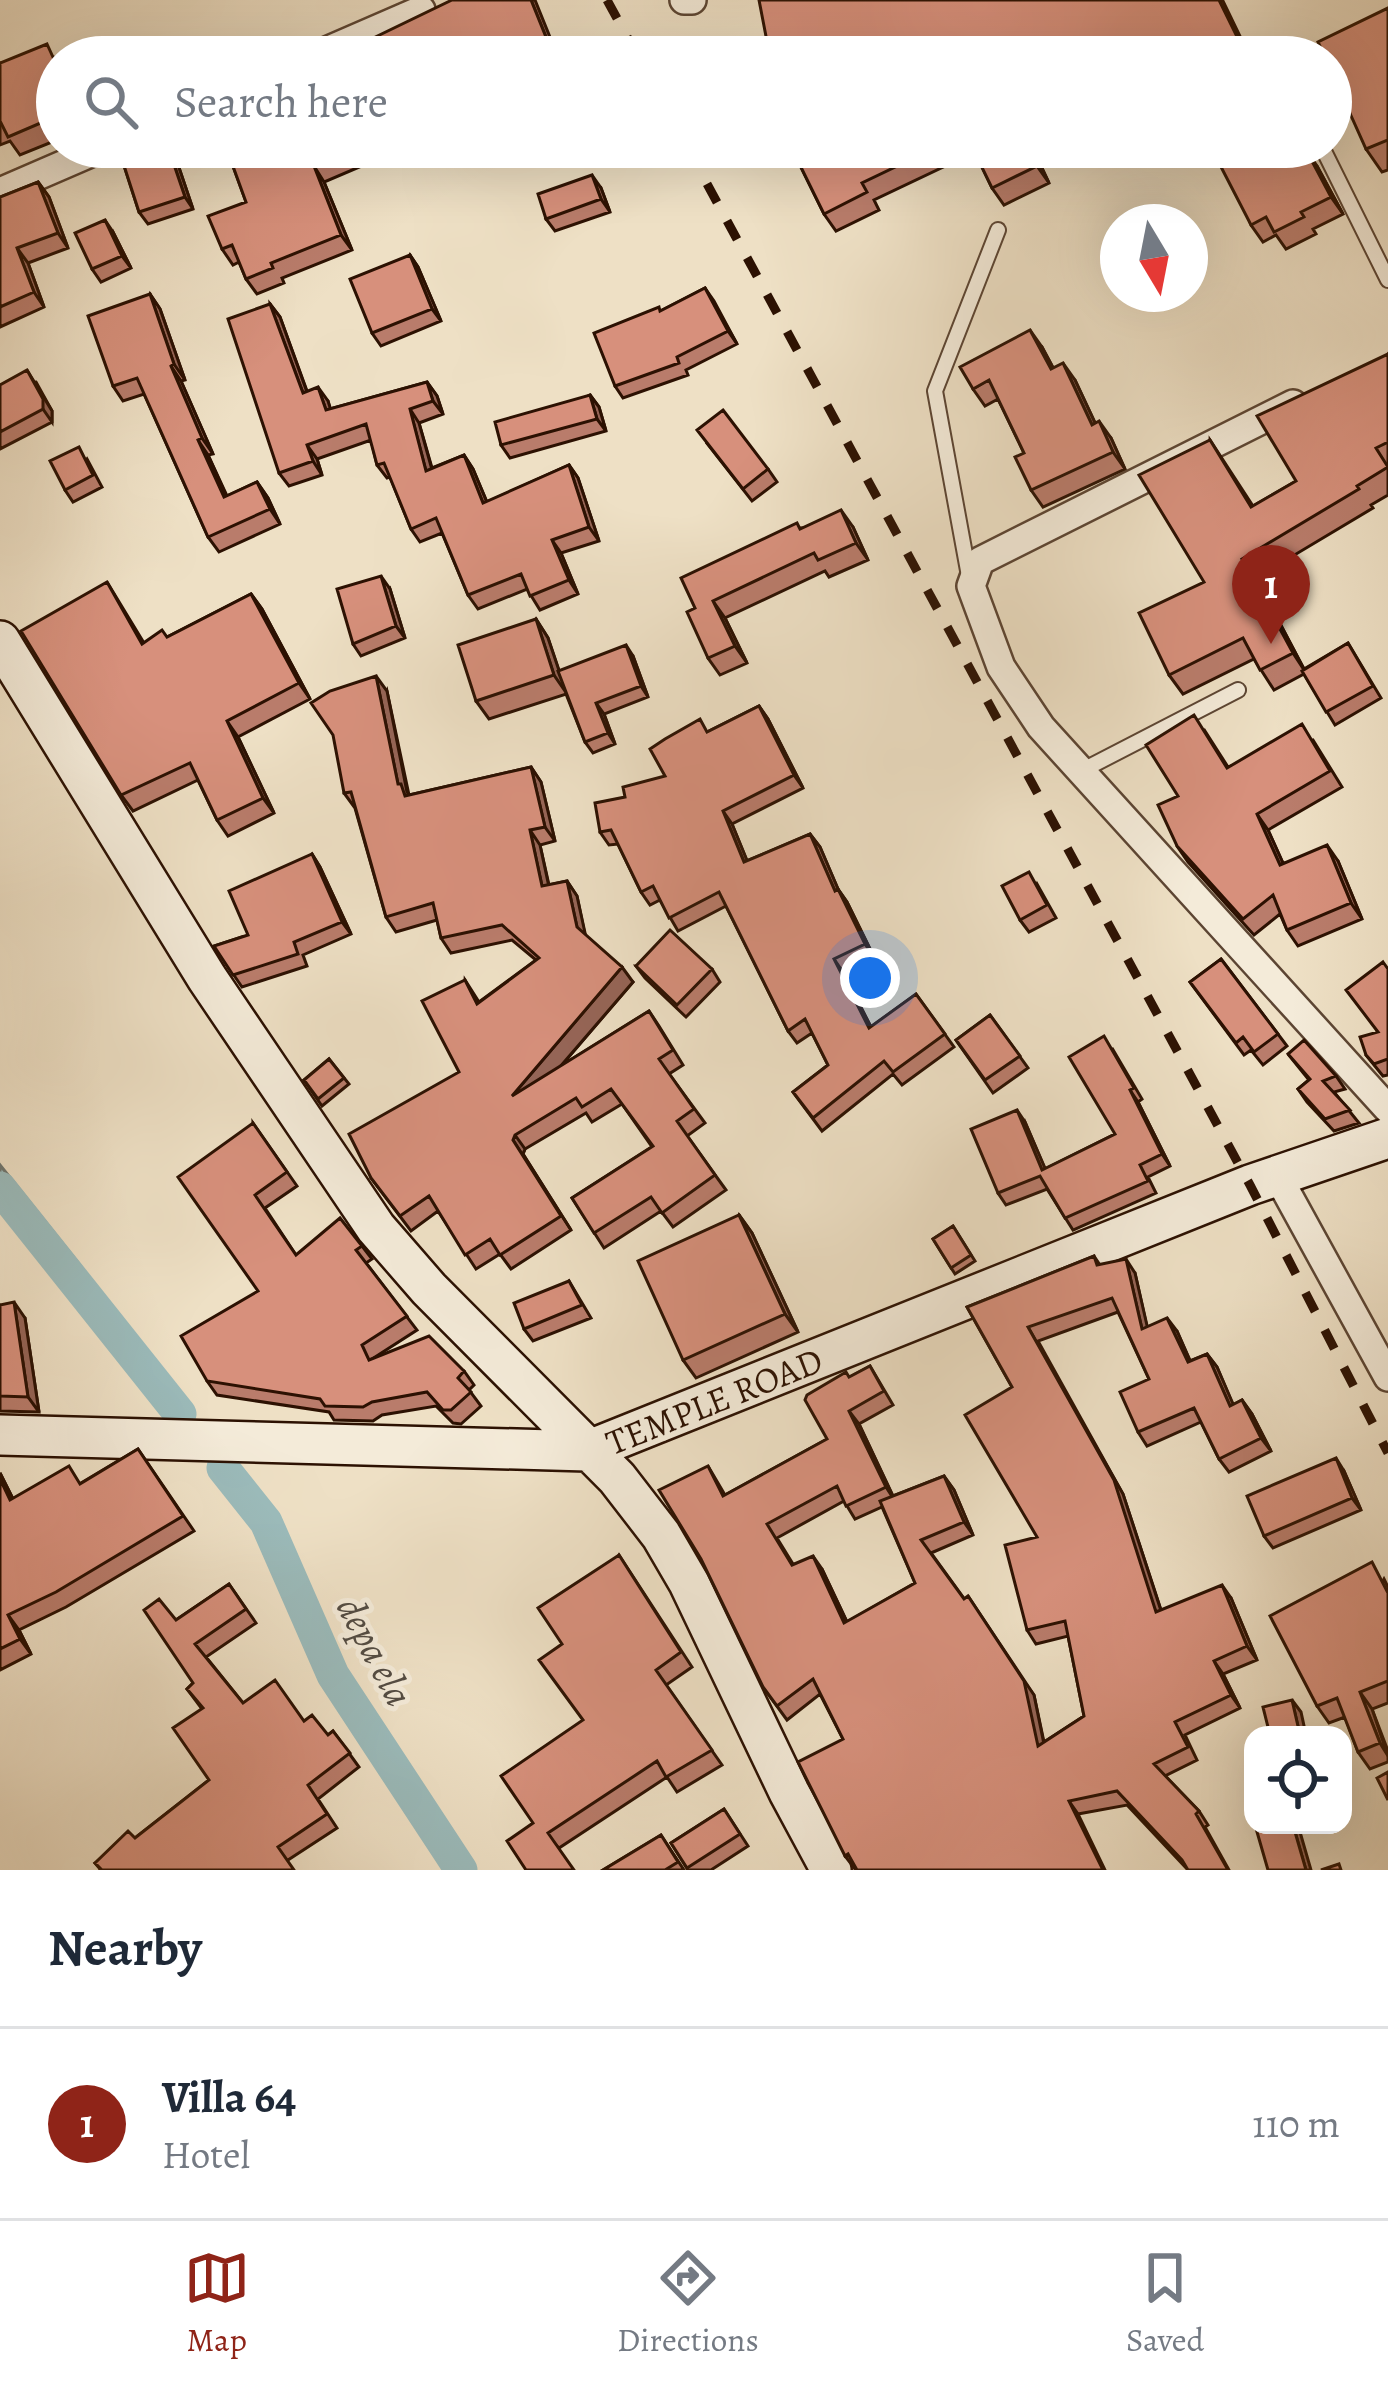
<!DOCTYPE html>
<style>
:root{--surface:#fff;--page:#f2f2f3;--text:#1f2937;--muted:#747a83;--line:#e0e1e3;--accent:#8f2418}
body{margin:0;font-family:Alegreya,serif;background:var(--page);color:var(--text)}
.controls{position:absolute;right:36px;bottom:36px;display:grid;overflow:hidden;border-radius:24px;box-shadow:0 12px 48px #0002}
.controls button{width:108px;height:108px;display:grid;place-items:center;padding:0;border:0;border-bottom:3px solid var(--line);background:var(--surface);color:var(--text);font:60px sans-serif}
.compass{position:absolute;left:1100px;top:204px;width:108px;height:108px;border-radius:50%;background:var(--surface);box-shadow:0 12px 48px #0002;rotate:170deg}
.you{position:absolute;left:870px;top:978px;width:42px;height:42px;margin:-30px;border:9px solid #fff;border-radius:50%;background:#1a73e8;box-shadow:0 0 0 18px #1a73e833}
.badge{display:grid;place-items:center;width:78px;height:78px;border-radius:50%;background:var(--accent);color:#fff;font-size:39px;font-weight:700}
.pin{position:absolute;translate:-50% -99px;filter:drop-shadow(0 3px 6px #0008)}
.pin::after{content:'';position:absolute;top:63px;width:42px;height:36px;background:inherit;clip-path:polygon(0 0,100% 0,50% 100%)}
.list{margin:0;padding:0;list-style:none}
h2{display:flex;justify-content:space-between;align-items:center;height:156px;margin:0;padding:0 48px;font-size:51px}
h2 small{font-size:39px;font-weight:400;color:var(--muted)}
.list li{display:grid;grid-template-columns:78px 1fr auto;gap:36px;align-items:center;box-sizing:border-box;height:192px;padding:0 48px;border-top:3px solid var(--line)}
.list b{display:block;font-size:45px;white-space:nowrap}
.list p{margin:0;font-size:39px;white-space:nowrap;color:var(--muted)}
.list em{font-size:39px;font-style:normal;color:var(--muted)}
.icon{flex:none;width:66px;height:66px;fill:none;stroke:currentColor;stroke-width:2;stroke-linecap:round;stroke-linejoin:round}
.map{position:relative;flex:none;width:1388px;height:1870px;overflow:hidden}
.search{position:absolute;background:var(--surface);box-shadow:0 12px 48px #0002;left:36px;right:36px;top:36px;height:132px;display:flex;align-items:center;gap:30px;box-sizing:border-box;padding:0 42px;border-radius:66px;color:var(--muted);font-size:45px}
.sheet{height:348px;background:var(--surface)}
nav{display:flex;justify-content:space-around;align-items:center;box-sizing:border-box;height:168px;border-top:3px solid var(--line);background:var(--surface);font-size:33px;color:var(--muted)}
nav a{display:grid;justify-items:center;gap:6px}
nav .on{color:var(--accent)}
.map>svg:first-child{display:block}
</style>
<div class="map">
<svg width="1388" height="1870" viewBox="0 0 1388 1870">
<rect width="100%" height="100%" fill="#eee0c5"/>
<filter id="stains"><feTurbulence type="fractalNoise" baseFrequency=".00167" numOctaves="4"/><feColorMatrix values="0 0 0 0 .2 0 0 0 0 .09 0 0 0 0 .02 0 0 0 .5 -.17"/></filter>
<radialGradient id="worn" r=".72"><stop offset=".6" stop-color="#630" stop-opacity="0"/><stop offset="1" stop-color="#630" stop-opacity=".3"/></radialGradient>
<!-- water -->
<path fill="#9bbbbb" stroke="#6f7771" stroke-width="3" d="M0,1165L79,1264L64,1271L0,1197Z"/>
<g fill="none" stroke-linecap="round" stroke-linejoin="round">
<!-- canal -->
<path stroke="#9bbbbb" stroke-width="33" d="M0,1188L180,1414
M223,1468L266,1522L333,1675L461,1870"/>
<!-- lane casing -->
<g stroke="#5c4533" stroke-width="18">
<path id="lane" d="M1322,147L1388,280
M969,576L935,391L998,230
M1081,771L1238,690"/>
</g>
<!-- street casing -->
<g stroke="#5c4533" stroke-width="32">
<path id="street" d="M684,0H692
M313,57L421,10
M0,192L104,147
M1293,404L980,561L971,586L1001,667L1041,727L1388,1109
M1277,1175L1388,1377"/>
</g>
<!-- secondary casing -->
<g stroke="#2c1102" stroke-width="44">
<path id="secondary" d="M0,641L207,978L376,1228L429,1289L617,1478L661,1535L689,1583L789,1792L831,1870
M0,1435L587,1451L1250,1185L1388,1138"/>
</g>
<!-- lane -->
<use href="#lane" stroke="#f4ebd9" stroke-width="14"/>
<!-- street -->
<use href="#street" stroke="#f4ebd9" stroke-width="27"/>
<!-- secondary -->
<use href="#secondary" stroke="#f4ebd9" stroke-width="39"/>
<!-- rail -->
<path stroke="#2c1102" stroke-width="9" stroke-dasharray="21 21" stroke-linecap="butt" d="M607,0L638,57
M687,147L1250,1185L1388,1453"/>
</g>
<!-- wall -->
<path fill="#b97c6b" stroke="#2c1102" stroke-width="3" fill-rule="evenodd" d="M1388,8V170L1382,172L1366,149Z
M57,57V140L20,155L10,141L0,145V63Z
M118,147H172L193,209L148,224L139,212Z
M226,147H406L324,182L352,250L282,278L284,283L257,294L246,279L239,262L233,265L222,249L246,202Z
M791,147H1032L1049,183L1004,205L992,188L975,152L874,200L879,210L836,231L824,214Z
M1286,158L1317,166L1343,214L1313,229L1316,234L1286,249L1276,235L1263,242L1251,225L1227,160Z
M38,182L49,197L68,248L28,263L44,307L0,327V197Z
M601,188L610,212L555,231L546,219Z
M113,232L131,268L101,282L92,269Z
M410,255L418,267L441,321L381,346L372,333Z
M705,288L737,344L686,370L688,375L623,398L615,386L661,311Z
M150,294L160,309L185,380L181,381L213,454L208,455L227,496L257,482L268,498L280,524L219,552L208,537L144,394L123,401L113,386Z
M270,304L280,317L307,391L328,401L330,409L427,382L437,396L443,414L419,423L432,468L464,455L473,469L487,502L569,465L578,478L599,541L561,553L578,594L540,610L527,589L478,609L468,595L442,533L420,542L411,529L390,477L387,478L377,465L371,440L317,459L322,475L289,486L279,473Z
M1042,347L1053,368L1075,380L1095,423L1111,438L1125,469L1043,507L1031,490L1024,453L998,399L985,406L973,389Z
M1388,354V495L1371,505L1373,508L1256,578L1304,669L1348,643L1381,698L1335,725L1304,674L1274,690L1254,659L1183,694L1169,675L1204,582L1210,440L1253,506L1296,481Z
M36,382L52,411V422L0,449V385Z
M590,395L599,407L606,431L510,458L501,445Z
M706,442L768,469L777,482L752,501Z
M87,459L102,487L73,502L65,490Z
M853,527L868,560L829,577L825,571L725,618L747,663L720,675L708,658L695,608L800,528Z
M107,582L144,643L167,637L251,594L262,609L310,699L238,737L274,813L228,836L217,820L198,780L133,811L121,795Z
M390,589L405,638L361,656L353,644Z
M536,619L548,638L559,671L633,656L648,697L604,714L615,744L593,753L585,742L566,694L489,719L476,701Z
M387,691L409,795L531,767L541,782L555,841L540,845L549,885L567,881L577,896L585,935L633,982L561,1066L649,1011L659,1026L683,1065L669,1074L705,1123L687,1136L726,1190L673,1227L661,1211L604,1248L572,1198L652,1147L622,1104L592,1122L586,1113L525,1149L523,1154L571,1230L511,1269L500,1254L476,1269L438,1211L411,1231L371,1178L459,1072L465,980L479,1002L536,960L512,940L451,953L441,938L437,920L396,932L386,917L355,808L344,793Z
M759,706L768,719L803,788L732,824L747,861L810,834L820,847L838,889L847,902L874,957L843,972L871,1027L916,994L954,1047L902,1085L893,1074L822,1131L793,1092L828,1065L812,1033L797,1043L788,1031L726,906L678,931L660,900L650,905L641,892L618,844L609,845L600,832L625,797L665,776L709,731Z
M1205,731L1228,767L1313,740L1342,787L1268,830L1283,863L1338,861L1362,919L1298,946L1287,930L1280,914L1254,935L1188,862L1177,846L1178,796Z
M312,854L320,867L351,934L303,955L307,966L242,987L214,946L248,935Z
M1037,884L1056,918L1029,932L1020,920Z
M1221,959L1287,1046L1263,1065L1251,1050L1244,1055L1190,982Z
M636,966L712,969L720,982L686,1017L645,978Z
M1388,969V1075L1383,1076L1366,1055L1377,1032Z
M990,1015L1028,1068L993,1093L956,1040Z
M1112,1048L1142,1099L1138,1102L1170,1166L1148,1177L1156,1193L1073,1230L1047,1189L1006,1205L998,1193L1025,1122L1045,1169L1115,1134Z
M1288,1054L1336,1076L1345,1089L1334,1092L1359,1123L1334,1131L1307,1102L1298,1089L1309,1080Z
M329,1059L349,1084L322,1106L304,1080Z
M253,1123L297,1186L265,1208L296,1255L362,1246L372,1259L366,1263L417,1330L372,1359L464,1371L474,1385L469,1390L481,1406L461,1424L453,1423L436,1406L382,1415L373,1421L334,1420L329,1412L217,1395L207,1381L258,1291Z
M739,1215L752,1233L798,1332L696,1378L683,1360Z
M953,1226L975,1261L955,1274L933,1239Z
M1094,1256L1100,1265L1135,1273L1147,1327L1177,1331L1190,1361L1207,1354L1217,1367L1233,1405L1242,1400L1252,1414L1271,1451L1229,1472L1219,1459L1201,1422L1147,1446L1138,1432L1149,1379L1118,1312L1038,1341L1123,1494L1161,1610L1231,1598L1257,1660L1223,1674L1240,1708L1185,1735L1197,1760L1165,1776L1199,1811L1208,1825L1205,1827L1229,1870H1188L1127,1805L1078,1814L855,1869L845,1856L843,1739L820,1694L787,1720L763,1687L708,1466L725,1495L827,1439L850,1377L870,1366L893,1405L859,1424L893,1496L944,1476L954,1490L973,1535L931,1553L1034,1695L1044,1742L1084,1716L1068,1636L1036,1644L1027,1630L1037,1537L1012,1387L967,1307ZM844,1501L855,1519L882,1507L915,1583L847,1622L822,1569L793,1564L777,1538Z
M569,1281L591,1318L533,1341L524,1329Z
M0,1305L25,1318L39,1412L0,1411Z
M138,1449L194,1531L66,1607L19,1630L31,1654L0,1670V1473L13,1499L81,1483Z
M1344,1471L1361,1510L1273,1548L1264,1536Z
M619,1555L692,1667L666,1685L722,1765L677,1792L667,1777L559,1848L533,1823L583,1721L562,1644Z
M1384,1579L1388,1587V1703L1372,1709L1388,1751V1762L1370,1769L1358,1752L1345,1717L1329,1723L1317,1706Z
M229,1584L256,1623L206,1657L243,1703L304,1721L328,1735L333,1731L359,1767L318,1799L337,1828L288,1860L100,1869L95,1863L135,1838L209,1780L202,1709L187,1689L193,1683L176,1620Z
M724,1809L748,1846L711,1870H688L671,1843Z
M661,1835L684,1870H603Z"/>
<!-- shaded-wall -->
<path fill="#966557" stroke="#2c1102" stroke-width="3" d="M531,0H535L558,57H554Z
M1219,0L1223,1L1250,57H1247Z
M168,147H172L193,209L185,197Z
M1028,147H1032L1049,183L1037,166Z
M1305,148L1317,166L1343,214L1331,197Z
M314,166L324,182L352,250L341,235Z
M592,175L601,188L610,212L601,199Z
M38,182L49,197L68,248L58,233Z
M105,220L113,232L131,268L122,256Z
M17,248L28,263L44,307L34,292Z
M410,255L418,267L441,321L432,309Z
M705,288L714,301L737,344L728,331Z
M150,294L160,309L185,380L174,364Z
M270,304L280,317L312,406L303,393Z
M1030,330L1042,347L1063,386L1051,369Z
M1063,363L1075,380L1104,442L1092,425Z
M171,366L181,381L213,454L202,438Z
M27,370L52,411V422L43,409Z
M427,382L437,396L443,414L433,401Z
M318,387L328,401L335,423L326,410Z
M590,395L599,407L606,431L597,419Z
M410,409L419,423L436,484L426,471Z
M1099,421L1111,438L1125,469L1113,452Z
M198,440L208,455L234,513L224,497Z
M307,445L317,459L322,475L313,461Z
M464,455L473,469L493,517L483,503Z
M569,465L578,478L599,541L589,527Z
M257,482L268,498L280,524L270,509Z
M841,510L853,527L868,560L856,543Z
M552,540L561,553L578,594L569,580Z
M1242,559L1256,578L1306,673L1293,653Z
M381,576L390,589L405,638L396,626Z
M251,594L262,609L310,699L299,683Z
M713,601L725,618L747,663L735,646Z
M536,619L548,638L567,694L554,675Z
M626,645L633,656L648,697L641,686Z
M376,676L387,691L407,792L412,798L415,811L398,784Z
M596,703L604,714L615,744L608,733Z
M759,706L768,719L803,788L794,775Z
M227,721L238,737L274,813L263,798Z
M531,767L541,782L555,841L545,827Z
M723,811L732,824L753,875L744,862Z
M1257,814L1268,830L1291,881L1280,865Z
M530,830L540,845L552,901L542,886Z
M810,834L820,847L844,903L835,891Z
M1327,845L1338,861L1362,919L1351,903Z
M312,854L320,867L351,934L342,922Z
M567,881L577,896L587,942L577,927Z
M838,889L847,902L874,957L865,944Z
M834,959L843,972L878,1041L869,1028Z
M622,967L633,982L522,1111L512,1096Z
M1130,1090L1138,1102L1170,1166L1162,1154Z
M1017,1110L1025,1122L1051,1182L1042,1170Z
M515,1135L525,1149L523,1154L571,1230L513,1140Z
M739,1215L752,1233L798,1332L785,1314Z
M1126,1259L1135,1273L1151,1343L1142,1329Z
M14,1302L25,1318L39,1412L28,1397Z
M1167,1318L1177,1331L1197,1376L1188,1362Z
M1028,1327L1123,1494L1166,1626L1156,1612Z
M1207,1354L1217,1367L1240,1420L1230,1406Z
M1242,1400L1252,1414L1271,1451L1261,1438Z
M849,1411L859,1424L895,1501L886,1487Z
M1336,1458L1344,1471L1361,1510L1352,1498Z
M0,1473L21,1515L10,1500L0,1479Z
M944,1476L954,1490L973,1535L964,1522Z
M813,1556L822,1569L854,1637L844,1623Z
M1222,1585L1231,1598L1257,1660L1247,1646Z
M968,1596L1034,1695L1047,1759L1038,1746Z
M8,1615L19,1630L31,1654L20,1639Z
M1214,1661L1223,1674L1240,1708L1231,1695Z
M1360,1692L1372,1709L1388,1756L1380,1743Z
M1292,1700L1301,1712L1306,1735H1300Z
M1069,1801L1078,1814L1105,1870H1103Z
M1293,1825H1298L1311,1870H1306Z"/>
<!-- building -->
<path fill="#d7907c" stroke="#2c1102" stroke-width="3" d="M452,0H531L554,57H334Z
M759,0H1219L1247,57H770Z
M1388,8V140L1366,149L1331,71V57H1325L1318,42Z
M47,44L57,66V116L8,137L0,121V63Z
M118,147H168L185,197L139,212Z
M226,147H359L314,166L341,235L271,263L273,268L246,279L232,245L222,249L208,216L246,202Z
M791,147H937L862,183L867,192L824,214Z
M972,147H1028L1037,166L992,188Z
M1221,147H1276L1282,160L1305,148L1331,197L1301,212L1304,217L1274,232L1266,217L1251,225L1219,163L1227,160Z
M592,175L601,199L546,219L538,194Z
M38,182L58,233L17,248L34,292L0,307V197Z
M105,220L122,256L92,269L75,233Z
M410,255L432,309L372,333L350,279Z
M705,288L728,331L677,357L679,363L615,386L594,333L659,307L660,311Z
M150,294L174,364L171,366L202,438L198,440L224,497L257,482L270,509L208,537L137,378L113,386L88,316Z
M270,304L303,393L318,387L326,410L427,382L433,401L410,409L426,471L464,455L483,503L569,465L589,527L552,540L569,580L530,596L521,574L468,595L436,518L411,529L384,463L377,465L366,424L307,445L313,461L279,473L228,319Z
M1030,330L1051,369L1063,363L1092,425L1099,421L1113,452L1031,490L1015,457L1024,453L989,380L973,389L960,367Z
M1388,354V442L1376,448L1388,467L1357,486L1359,489L1242,559L1293,653L1260,670L1243,638L1169,675L1139,613L1204,582L1139,475L1210,440L1251,507L1296,481L1257,416Z
M27,370L43,399V409L0,432V385Z
M590,395L597,419L501,445L495,422Z
M723,410L768,469L743,489L697,430Z
M79,447L93,475L65,490L50,461Z
M841,510L856,543L818,560L814,553L713,601L735,646L708,658L687,612L695,608L681,578L797,523L800,529Z
M381,576L396,626L353,644L337,589Z
M107,582L142,644L162,630L167,637L251,594L299,683L227,721L263,798L217,820L190,763L121,795L21,631Z
M536,619L554,675L476,701L458,645Z
M1348,643L1373,686L1326,712L1302,671Z
M626,645L641,686L596,703L608,733L585,742L558,671Z
M376,676L398,784H401L405,796L531,767L545,827L530,830L542,886L567,881L577,927L622,967L512,1096L649,1011L673,1050L659,1059L694,1109L677,1121L715,1175L662,1213L651,1197L594,1233L572,1198L653,1146L611,1089L582,1107L576,1098L515,1135L513,1140L561,1216L500,1255L490,1239L465,1255L429,1196L400,1216L371,1178L349,1134L459,1072L422,1001L465,980L477,1004L539,958L502,925L441,938L433,903L386,917L351,792L344,793L333,735L311,703L330,691Z
M759,706L794,775L723,811L744,862L810,834L835,891L838,889L865,944L834,959L869,1028L916,994L945,1034L893,1072L884,1061L813,1118L793,1092L828,1065L805,1019L788,1031L719,892L669,918L653,886L641,892L611,830L600,832L595,803L625,797L623,787L665,776L650,749L665,739L700,719L707,732Z
M1194,715L1227,768L1302,724L1330,771L1257,814L1280,865L1327,845L1351,903L1287,930L1273,895L1243,919L1177,846L1158,805L1178,796L1146,745Z
M312,854L342,922L294,942L298,954L233,975L214,946L248,935L229,891Z
M1029,872L1047,905L1020,920L1002,886Z
M670,930L712,969L677,1005L636,966Z
M1221,959L1278,1034L1254,1052L1243,1037L1236,1043L1190,982Z
M1383,962L1388,969V1059L1374,1064L1366,1055L1360,1037L1378,1032L1346,990Z
M990,1015L1020,1056L985,1080L956,1040Z
M1104,1036L1134,1088L1130,1090L1162,1154L1140,1165L1148,1181L1065,1218L1040,1176L998,1193L971,1129L1017,1110L1042,1170L1115,1134L1069,1057Z
M1304,1040L1336,1076L1323,1081L1350,1110L1325,1119L1298,1089L1310,1079L1288,1054Z
M329,1059L344,1078L318,1099L304,1080Z
M253,1123L287,1172L255,1195L296,1255L340,1218L362,1246L356,1250L407,1316L362,1345L369,1360L429,1336L464,1371L458,1378L471,1392L451,1410H443L427,1392L372,1402L363,1407L325,1406L320,1399L207,1381L181,1336L258,1291L178,1177Z
M739,1215L785,1314L683,1360L638,1261Z
M953,1226L971,1255L951,1268L933,1239Z
M1094,1256L1097,1265L1126,1259L1142,1329L1167,1318L1188,1362L1207,1354L1230,1406L1242,1400L1261,1438L1219,1459L1194,1408L1138,1432L1120,1392L1149,1379L1112,1298L1028,1327L1114,1480L1156,1612L1222,1585L1247,1646L1214,1661L1231,1695L1175,1722L1188,1747L1154,1764L1199,1811L1196,1814L1228,1870H1188L1182,1860L1117,1791L1069,1801L1103,1870H857L848,1854L845,1856L798,1762L843,1739L813,1679L777,1706L763,1687L701,1559L659,1490L708,1466L723,1496L827,1439L805,1400L807,1395L846,1372L849,1377L870,1366L884,1391L849,1411L886,1487L846,1506L837,1486L767,1524L792,1565L813,1556L844,1623L915,1583L880,1501L944,1476L964,1522L921,1540L964,1599L968,1596L1024,1681L1038,1746L1084,1716L1065,1621L1027,1630L1005,1545L1037,1537L965,1415L1012,1387L967,1307Z
M569,1281L582,1305L524,1329L514,1303Z
M14,1302L28,1397L0,1396V1305Z
M138,1449L183,1516L56,1592L8,1615L20,1639L0,1649V1479L10,1500L69,1466L80,1484Z
M1336,1458L1352,1498L1264,1536L1247,1496Z
M619,1555L681,1652L656,1670L712,1750L666,1777L657,1761L548,1833L574,1870H526L507,1841L533,1823L501,1776L583,1720L539,1660L562,1644L538,1608Z
M1372,1562L1388,1593V1681L1360,1692L1380,1743L1358,1752L1337,1698L1317,1706L1270,1616Z
M229,1584L246,1609L195,1644L243,1703L275,1680L304,1721L312,1715L328,1735L333,1731L350,1753L308,1785L327,1814L278,1847L294,1870H99L101,1869L95,1863L128,1831L135,1838L209,1780L173,1728L203,1708L187,1689L193,1683L144,1610L159,1599L176,1620Z
M1292,1700L1300,1735H1270L1263,1707Z
M1388,1772V1800L1377,1778Z
M724,1809L740,1834L687,1868L671,1843Z
M1255,1825H1293L1306,1870H1268Z
M661,1835L678,1862L665,1870H603Z
M1339,1864L1341,1870H1321Z"/>
<g text-anchor="middle" dominant-baseline="central" stroke-width="10" stroke-linejoin="round" paint-order="stroke">
<!-- street labels -->
<g font-size="36" fill="#2c1102" stroke="#f4ebd9">
<text transform="translate(714 1401) rotate(-22)">TEMPLE ROAD</text>
</g>
<!-- water labels -->
<g font-size="39" font-style="italic" fill="#534c43" stroke="#f4ebd9">
<text transform="translate(375 1651) rotate(62)">depa ela</text>
</g>
</g>
<rect width="100%" height="100%" filter="url(#stains)"/>
<rect width="100%" height="100%" fill="url(#worn)"/>
</svg>
<div class="controls">
<button><svg class="icon" aria-label="locate" viewBox="0 0 24 24"><circle cx="12" cy="12" r="6"/><path d="M12 2v4M12 18v4M2 12h4M18 12h4"/></svg></button>
</div>
<svg class="compass" viewBox="-18 -18 36 36"><path d="M0-13l5 13h-10z" fill="#e53935"/><path d="M0 13l5-13h-10z" fill="#747a83"/></svg>
<div class="you"></div>
<div class="pin badge" style="left:1271px;top:644px">1</div>
<div class="search"><svg class="icon" aria-label="search" viewBox="0 0 24 24"><circle cx="10" cy="10" r="6"/><path d="M15 15l6 6"/></svg>Search here</div>
</div>
<section class="sheet">
<h2>Nearby<small></small></h2>
<ul class="list">
<li><span class="badge">1</span><div><b>Villa 64</b><p>Hotel</p></div><em>110 m</em></li>
</ul>
</section>
<nav>
<a class="on"><svg class="icon" aria-label="map" viewBox="0 0 24 24"><path d="M3 6l6-2 6 2 6-2v14l-6 2-6-2-6 2zM9 4v14M15 6v14"/></svg>Map</a>
<a><svg class="icon" aria-label="directions" viewBox="0 0 24 24"><path d="M12 3l9 9-9 9-9-9zM9 14v-3h6M13 9l2 2-2 2"/></svg>Directions</a>
<a><svg class="icon" aria-label="saved" viewBox="0 0 24 24"><path d="M7 4h10v16l-5-4-5 4z"/></svg>Saved</a>
</nav>
